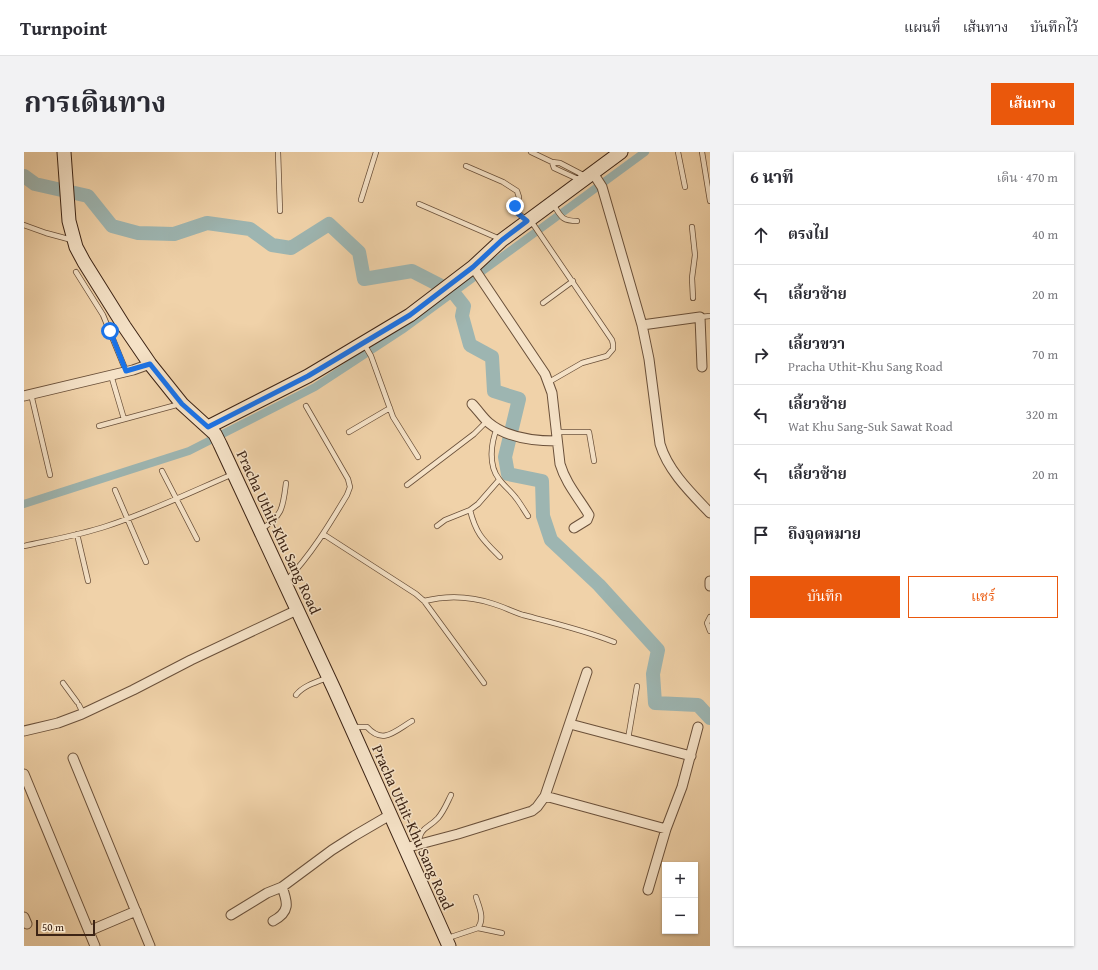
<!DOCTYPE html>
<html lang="th">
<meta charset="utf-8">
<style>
:root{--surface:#fff;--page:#f2f2f3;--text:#2b2b33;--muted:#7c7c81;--line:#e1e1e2;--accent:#ea580c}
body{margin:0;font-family:"Gentium Book Plus","Noto Serif Thai",serif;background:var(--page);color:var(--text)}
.controls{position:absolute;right:12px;bottom:12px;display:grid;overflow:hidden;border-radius:0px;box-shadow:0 1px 3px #0004}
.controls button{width:36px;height:36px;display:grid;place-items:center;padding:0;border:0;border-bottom:1px solid var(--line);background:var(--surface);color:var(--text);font:20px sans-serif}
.scale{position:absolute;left:12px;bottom:10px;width:59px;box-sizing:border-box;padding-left:4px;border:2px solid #3d2415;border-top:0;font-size:11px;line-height:14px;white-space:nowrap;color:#3d2415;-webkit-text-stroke:3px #f5e2c7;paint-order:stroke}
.stop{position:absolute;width:12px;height:12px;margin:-9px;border:3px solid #1a73e8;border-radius:50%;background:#fff}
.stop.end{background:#1a73e8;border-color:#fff;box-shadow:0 1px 4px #0008}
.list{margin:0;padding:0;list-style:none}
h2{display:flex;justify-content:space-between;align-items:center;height:52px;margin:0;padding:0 16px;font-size:17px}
h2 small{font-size:13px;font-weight:400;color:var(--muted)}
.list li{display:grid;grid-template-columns:26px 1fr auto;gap:12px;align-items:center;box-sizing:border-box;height:60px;padding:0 16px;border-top:1px solid var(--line)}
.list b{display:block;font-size:15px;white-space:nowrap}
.list p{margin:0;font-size:13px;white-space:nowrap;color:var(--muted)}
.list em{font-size:13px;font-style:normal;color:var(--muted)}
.actions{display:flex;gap:8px;padding:12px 16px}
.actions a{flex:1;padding:9px 0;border:1px solid var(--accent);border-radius:0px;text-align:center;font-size:14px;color:var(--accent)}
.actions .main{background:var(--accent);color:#fff}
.icon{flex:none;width:22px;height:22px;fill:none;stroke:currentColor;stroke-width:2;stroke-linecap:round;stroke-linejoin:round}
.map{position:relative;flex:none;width:686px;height:794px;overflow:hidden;border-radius:0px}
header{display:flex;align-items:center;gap:24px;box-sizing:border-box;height:56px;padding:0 20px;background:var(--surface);border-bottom:1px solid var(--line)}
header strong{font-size:19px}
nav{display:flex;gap:22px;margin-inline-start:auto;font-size:14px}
.intro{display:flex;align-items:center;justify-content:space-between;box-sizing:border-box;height:96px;padding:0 24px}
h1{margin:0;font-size:28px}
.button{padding:10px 18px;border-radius:0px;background:var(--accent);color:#fff;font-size:14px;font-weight:700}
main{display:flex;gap:24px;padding:0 24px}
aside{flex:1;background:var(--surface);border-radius:0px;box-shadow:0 1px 3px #0004}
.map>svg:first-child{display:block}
</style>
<header>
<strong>Turnpoint</strong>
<nav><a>แผนที่</a><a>เส้นทาง</a><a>บันทึกไว้</a></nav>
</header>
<div class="intro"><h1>การเดินทาง</h1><a class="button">เส้นทาง</a></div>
<main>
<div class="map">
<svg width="686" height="794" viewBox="0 0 686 794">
<rect width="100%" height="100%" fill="#f0d2a9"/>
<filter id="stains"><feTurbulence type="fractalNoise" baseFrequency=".005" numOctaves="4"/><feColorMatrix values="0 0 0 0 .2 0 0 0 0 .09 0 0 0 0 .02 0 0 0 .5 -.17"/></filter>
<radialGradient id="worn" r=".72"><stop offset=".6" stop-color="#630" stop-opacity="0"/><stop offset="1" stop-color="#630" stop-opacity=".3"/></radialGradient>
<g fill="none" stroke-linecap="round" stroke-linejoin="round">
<!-- canal -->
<path stroke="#9db5b1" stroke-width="8" d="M0,352L165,299L291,235L378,178L621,0"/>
<!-- river -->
<path stroke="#9db5b1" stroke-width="14" d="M0,24L11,32L64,44L88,74L114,81L150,82L183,71L226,77L248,93L267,96L305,72L335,100L340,127L388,119L429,140L440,154L438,164L446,193L468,205L470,239L495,247L481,305L484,322L518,329L519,364L527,388L575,433L634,498L629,522L631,551L674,553L686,566"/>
<!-- lane casing -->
<g stroke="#6a503a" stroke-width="6">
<path id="lane" d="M254,0L256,59
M507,0L528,10L536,11L561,24
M654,0L661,35
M678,0L686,49
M528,10L530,16L556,28
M442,14L479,30L493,39L495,45L491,58L502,68
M337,48L352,0
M395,52L476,87
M529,52C537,64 537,69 553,69
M507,69L588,188L589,192V197L583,204L558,211L525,230
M0,73L22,81L48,88
M668,75L671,103L668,126L669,146
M52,120L79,163L102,219
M519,151L549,129
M676,165L686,164
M340,192L347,204L369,265L394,305
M87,223L100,267
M7,242L26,323
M75,274L156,252
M473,276C467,291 464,313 475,327C480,334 487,339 492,346C496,351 500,358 504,364
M325,280L366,256
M532,280H565L570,309
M138,319L173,387
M475,328L454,352L446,358C452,382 459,388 476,405
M383,333L450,282L463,269
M91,338L122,410
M413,374L421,368L446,358
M236,378C259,364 259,355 262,331
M53,382L64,429
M299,382L392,442L400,449L460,531
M0,394C27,388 56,383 83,374C126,360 167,340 209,322
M262,429C287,403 305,373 323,343L326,335L324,327L282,254
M400,449C424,443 446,444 470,452C480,455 489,460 499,463C530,471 560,478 590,490
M686,465L683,471L686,479
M39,531L53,550
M272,543C279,534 292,530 303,526
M55,553L59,561
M329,575H343C359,593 371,579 388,569
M604,587L613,534
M394,693C397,673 403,678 414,666C420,659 423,651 427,643
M454,776L478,781
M424,786L454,776C461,766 455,755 452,745"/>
</g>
<!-- street casing -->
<g stroke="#6a503a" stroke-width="11">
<path id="street" d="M569,21L578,35L618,173L625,207L636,292C644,319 667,341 686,361
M449,115L521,222L528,241L536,312C542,332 555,346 565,363L563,368L550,376
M618,173L676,165L678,215
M0,244L109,218L126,212
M448,252C454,258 459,266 465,271C483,286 510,289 533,289
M686,429V434
M546,572L667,604
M0,579L34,571L58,562L109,538L167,508L273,458
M49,606L126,794
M0,622L71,794
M521,644L642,677
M381,696L434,682L508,659L513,655L521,644L563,520
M624,738L642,677L658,635L674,575
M207,763L243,741L258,735L308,698L330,684L366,663
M0,765L3,772
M249,769C266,760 264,751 258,735
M65,779L112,759"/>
</g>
<!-- secondary casing -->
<g stroke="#3d2415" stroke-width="15">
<path id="secondary" d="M40,0L45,69L52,95L60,110L100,174L126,212L158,252L191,282L196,292L310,537L425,794
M184,275L284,224L386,163L449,115L478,88L597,0"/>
</g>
<!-- lane -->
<use href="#lane" stroke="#f5e2c7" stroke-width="4.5"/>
<!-- street -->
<use href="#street" stroke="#f5e2c7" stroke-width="9"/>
<!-- secondary -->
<use href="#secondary" stroke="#f5e2c7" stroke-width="13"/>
</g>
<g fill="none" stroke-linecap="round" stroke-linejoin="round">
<!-- route -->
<path stroke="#1a73e8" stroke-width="5" d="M86,179L102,219L126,212L158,252L184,275L284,224L386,163L449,115L478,88L503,69L492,60L491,54"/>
</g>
<g text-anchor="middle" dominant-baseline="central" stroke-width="3" stroke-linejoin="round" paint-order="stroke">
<!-- street labels -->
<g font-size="15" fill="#3d2415" stroke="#f5e2c7">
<text transform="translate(255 380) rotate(65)">Pracha Uthit-Khu Sang Road</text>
<text transform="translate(389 675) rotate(66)">Pracha Uthit-Khu Sang Road</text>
</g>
</g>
<rect width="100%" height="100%" filter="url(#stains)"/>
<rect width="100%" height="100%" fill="url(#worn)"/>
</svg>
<div class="controls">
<button>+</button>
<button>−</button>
</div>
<div class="scale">50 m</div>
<div class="stop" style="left:86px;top:179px"></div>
<div class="stop end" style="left:491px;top:54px"></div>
</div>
<aside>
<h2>6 นาที<small>เดิน · 470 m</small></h2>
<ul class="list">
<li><svg class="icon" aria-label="ahead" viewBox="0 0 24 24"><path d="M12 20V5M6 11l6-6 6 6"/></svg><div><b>ตรงไป</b></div><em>40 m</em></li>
<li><svg class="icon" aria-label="left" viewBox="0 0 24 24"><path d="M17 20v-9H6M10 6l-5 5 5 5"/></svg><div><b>เลี้ยวซ้าย</b></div><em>20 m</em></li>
<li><svg class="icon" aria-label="right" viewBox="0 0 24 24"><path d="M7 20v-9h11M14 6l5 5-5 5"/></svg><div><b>เลี้ยวขวา</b><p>Pracha Uthit-Khu Sang Road</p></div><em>70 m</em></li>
<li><svg class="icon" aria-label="left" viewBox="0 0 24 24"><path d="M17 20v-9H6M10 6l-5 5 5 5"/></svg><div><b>เลี้ยวซ้าย</b><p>Wat Khu Sang-Suk Sawat Road</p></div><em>320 m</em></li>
<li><svg class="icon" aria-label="left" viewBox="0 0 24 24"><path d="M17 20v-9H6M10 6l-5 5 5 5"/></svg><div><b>เลี้ยวซ้าย</b></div><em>20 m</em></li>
<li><svg class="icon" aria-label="arrive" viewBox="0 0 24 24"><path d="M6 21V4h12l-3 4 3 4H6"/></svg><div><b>ถึงจุดหมาย</b></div></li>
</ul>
<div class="actions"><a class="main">บันทึก</a><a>แชร์</a></div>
</aside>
</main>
